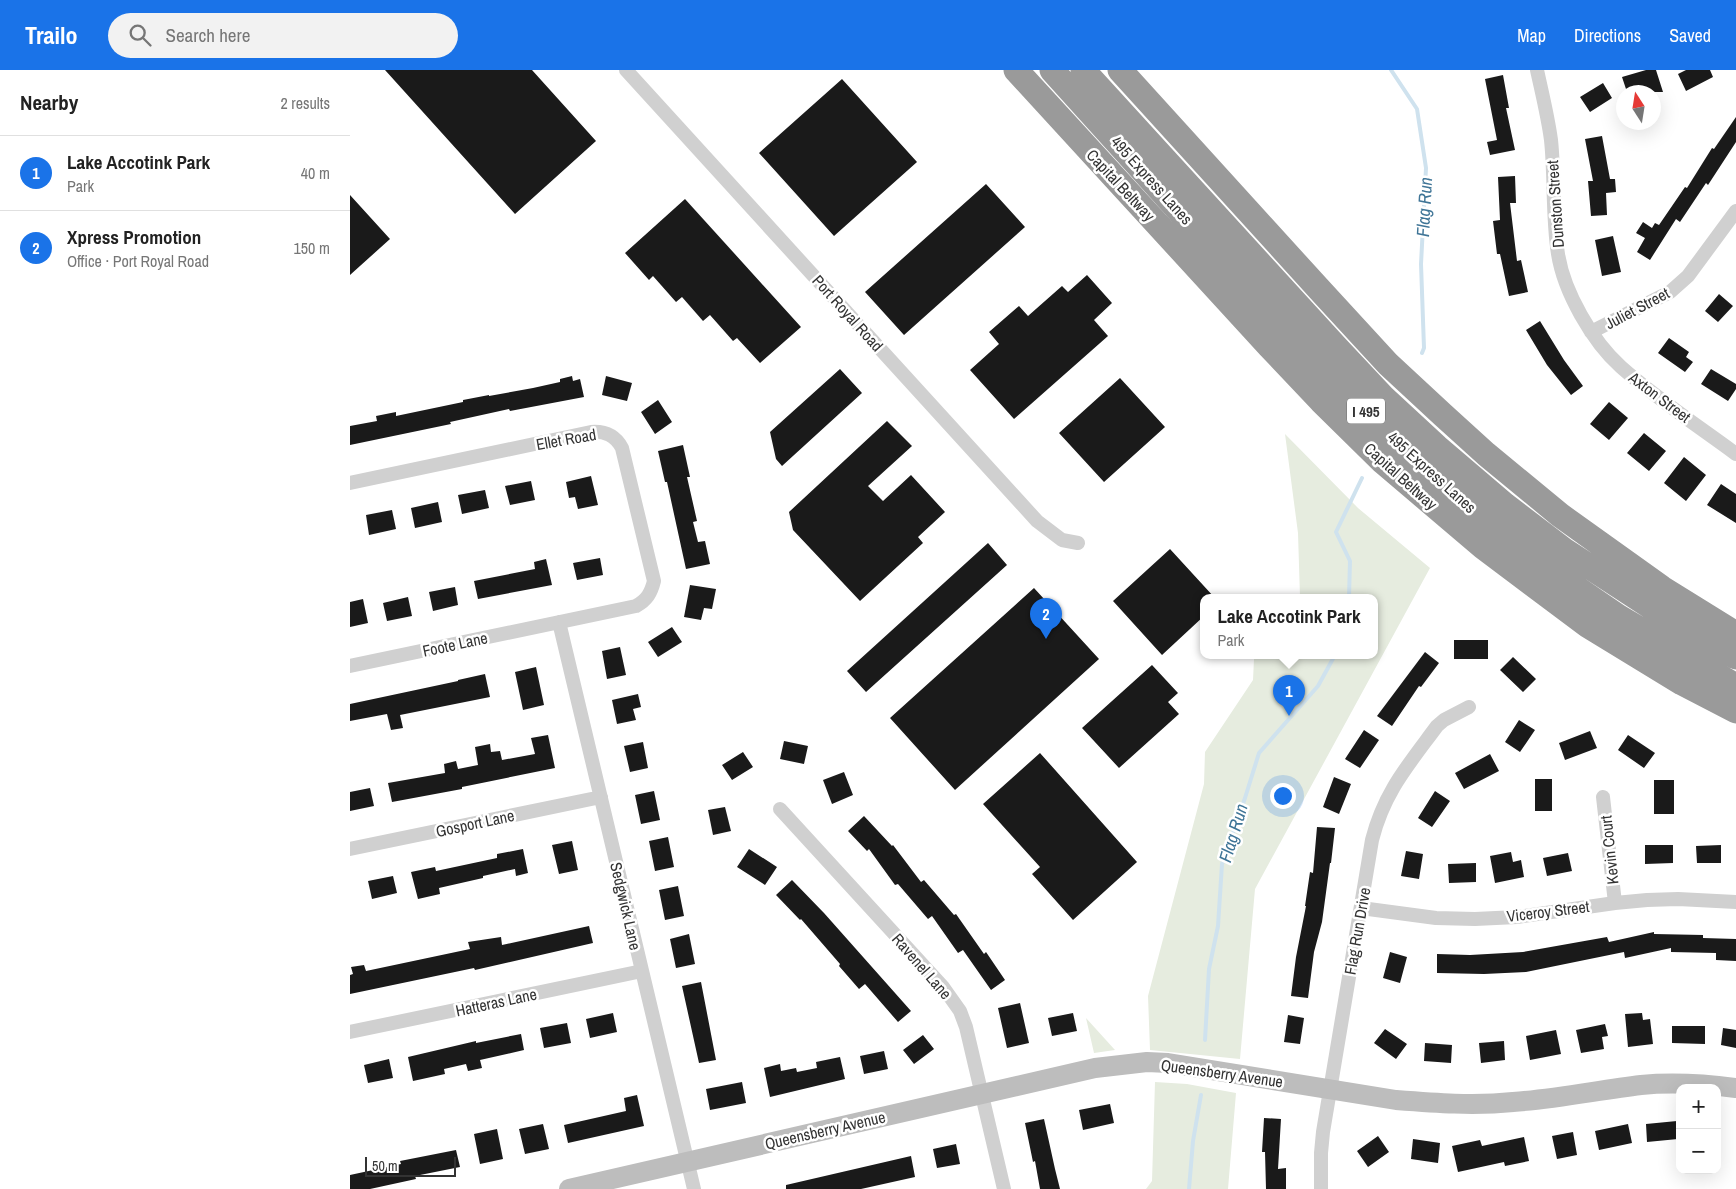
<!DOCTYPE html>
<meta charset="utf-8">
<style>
:root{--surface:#fff;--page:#f2f2f2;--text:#222;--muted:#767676;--line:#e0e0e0;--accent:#1a73e8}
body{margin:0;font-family:"Archivo Narrow",sans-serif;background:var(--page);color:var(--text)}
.controls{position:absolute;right:15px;bottom:15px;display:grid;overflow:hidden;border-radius:10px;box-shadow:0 5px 20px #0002}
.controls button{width:45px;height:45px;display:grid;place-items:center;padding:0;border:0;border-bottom:1px solid var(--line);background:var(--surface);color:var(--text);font:25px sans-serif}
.compass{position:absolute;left:1266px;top:15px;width:45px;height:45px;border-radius:50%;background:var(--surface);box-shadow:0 5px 20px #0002;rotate:348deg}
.scale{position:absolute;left:15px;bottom:12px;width:91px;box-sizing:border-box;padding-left:5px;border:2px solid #333;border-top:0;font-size:14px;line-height:18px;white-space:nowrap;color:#333;-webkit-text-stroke:4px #fff;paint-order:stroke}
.you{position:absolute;left:932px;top:725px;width:18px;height:18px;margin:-12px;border:4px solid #fff;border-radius:50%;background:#1a73e8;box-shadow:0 0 0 8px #1a73e833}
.badge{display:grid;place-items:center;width:32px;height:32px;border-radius:50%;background:var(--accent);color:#fff;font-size:16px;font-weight:700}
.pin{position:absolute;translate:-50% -41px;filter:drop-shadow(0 1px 2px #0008)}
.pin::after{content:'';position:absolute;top:26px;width:18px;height:15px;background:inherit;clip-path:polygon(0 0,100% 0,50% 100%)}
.popup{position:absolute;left:850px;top:524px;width:178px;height:65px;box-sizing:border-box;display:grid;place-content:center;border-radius:10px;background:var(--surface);filter:drop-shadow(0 1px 4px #0005);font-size:16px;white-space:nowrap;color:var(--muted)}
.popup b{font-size:19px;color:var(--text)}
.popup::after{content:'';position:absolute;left:50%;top:100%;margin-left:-10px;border:10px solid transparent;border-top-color:var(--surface)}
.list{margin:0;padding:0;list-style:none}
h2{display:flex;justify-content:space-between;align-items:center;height:65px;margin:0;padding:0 20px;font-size:21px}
h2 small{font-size:16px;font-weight:400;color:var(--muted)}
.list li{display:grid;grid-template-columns:32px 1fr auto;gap:15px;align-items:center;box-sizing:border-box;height:75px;padding:0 20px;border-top:1px solid var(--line)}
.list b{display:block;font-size:19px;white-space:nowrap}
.list p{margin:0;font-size:16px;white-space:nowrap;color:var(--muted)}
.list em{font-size:16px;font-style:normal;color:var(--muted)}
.icon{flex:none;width:28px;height:28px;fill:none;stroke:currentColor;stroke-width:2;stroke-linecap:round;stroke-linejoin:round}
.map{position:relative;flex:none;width:1386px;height:1119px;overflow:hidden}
header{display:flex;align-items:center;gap:30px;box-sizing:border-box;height:70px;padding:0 25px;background:var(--accent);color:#fff}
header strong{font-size:24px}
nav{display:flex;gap:28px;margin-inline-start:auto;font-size:18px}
.search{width:350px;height:45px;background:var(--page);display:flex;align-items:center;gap:12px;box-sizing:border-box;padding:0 18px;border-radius:28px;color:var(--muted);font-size:19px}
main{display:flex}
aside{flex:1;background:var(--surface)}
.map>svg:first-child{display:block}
</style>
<header>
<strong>Trailo</strong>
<div class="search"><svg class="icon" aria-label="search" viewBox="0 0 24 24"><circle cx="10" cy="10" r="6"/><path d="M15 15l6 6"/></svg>Search here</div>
<nav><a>Map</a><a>Directions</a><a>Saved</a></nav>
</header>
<main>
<aside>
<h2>Nearby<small>2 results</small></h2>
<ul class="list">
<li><span class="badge">1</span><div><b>Lake Accotink Park</b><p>Park</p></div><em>40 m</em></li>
<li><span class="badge">2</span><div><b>Xpress Promotion</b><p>Office · Port Royal Road</p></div><em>150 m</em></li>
</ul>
</aside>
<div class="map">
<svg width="1386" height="1119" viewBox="0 0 1386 1119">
<rect width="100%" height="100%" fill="#fff"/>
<!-- green -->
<path fill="#e6ecdf" d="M935,364L1008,438L1080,498L905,819L890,989L800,980L798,926L854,714L855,682L903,610L904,589L908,585H1024V527H950L948,463Z
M736,948L765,980L744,983Z
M805,1012L837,1014L886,1023L878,1119H796L802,1111Z"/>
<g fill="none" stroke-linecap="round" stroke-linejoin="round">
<!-- stream -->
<path stroke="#cfe2ee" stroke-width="4" d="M1041,0L1067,39L1076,98L1071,194L1074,278L1072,283
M999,527L1000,491L986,462L1012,408
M855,970L859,899L868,856L872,794L895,728L909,683L968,616L985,585
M839,1119L843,1071L851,1025"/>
</g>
<!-- building -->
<path fill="#1a1a1a" d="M35,0H182L246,71L165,144Z
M1296,0H1306L1313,22H1291L1290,19L1277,22L1272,7Z
M1336,0H1360L1363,7L1336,21L1328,4Z
M1153,5L1159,38H1156L1165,80L1140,85L1137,72L1147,70L1135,9Z
M492,9L567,92L484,166L409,83Z
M1253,13L1262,28L1240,42L1230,27Z
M1386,47V72L1358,115L1356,113L1330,152L1326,149L1300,190L1287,182L1295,168L1286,163L1293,152L1302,158L1305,153L1309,155L1335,117L1337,118L1362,78L1364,79Z
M1252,66L1260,109H1265L1266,122L1256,123L1257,145L1241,146L1238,111H1243L1235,69Z
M1165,106L1166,133H1160L1167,191L1171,190L1178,222L1159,226L1150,184H1147L1143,151L1150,150L1148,107Z
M636,114L675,157L554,265L515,222Z
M0,125L40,169L0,205Z
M335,129L451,257L410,293L387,268L383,271L360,245L353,251L332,227L326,232L303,206L299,210L275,183Z
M1263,166L1271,202L1252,206L1245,170Z
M737,205L762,233L744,250L758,266L664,349L620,300L649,274L639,262L669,236L678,246L712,216L718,222Z
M1369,224L1383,236L1368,252L1355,241Z
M1190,251L1214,290L1233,316L1221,325L1197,295L1176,260Z
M1319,268L1339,282L1336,287L1343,292L1335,302L1308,283Z
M490,299L512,323L432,396L426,389L420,362Z
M1361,299L1386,314V319L1378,331L1351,314Z
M222,306L223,311L230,309L234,327L160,341L159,339L100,352L101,354L0,375V356L27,351L26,346L46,342V346L113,332V330L139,325V326L183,318L210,312V309Z
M256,306L282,313L277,331L252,325Z
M770,308L815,357L754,412L709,363Z
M308,330L322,352L305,364L291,342Z
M1259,332L1278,348L1259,370L1240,354Z
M537,351L562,376L518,416L533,431L561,405L595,442L568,467L573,473L510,531L443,460L439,442Z
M1294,363L1316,381L1299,401L1277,383Z
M333,375L340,407H337L347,451L343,452L348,472L355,471L360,494L336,499L317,412H315L308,381Z
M1334,387L1356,405L1336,431L1314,413Z
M241,406L248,435L228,439L225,427L219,428L216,412Z
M181,411L185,430L160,435L155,416Z
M1371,414L1386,424V453L1357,435Z
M135,420L139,438L112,444L108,425Z
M88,432L92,452L65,458L61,438Z
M42,440L46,459L19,465L16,445Z
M638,473L657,495L516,622L497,601Z
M820,479L864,527H854V546L812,585L763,531Z
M250,488L253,505L227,510L223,493Z
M196,489L202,515L128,529L124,511L185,499L184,492Z
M340,515L366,519L362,539L354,538L351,550L334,547Z
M105,517L108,535L83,541L79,522Z
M684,518L749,589L605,720L540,648Z
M58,527L62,546L37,551L33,533Z
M13,529L18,553L0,557V532Z
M322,557L332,572L308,587L298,572Z
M1104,570H1138V589H1104Z
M270,577L276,605L257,609L252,581Z
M1075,582L1089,593L1071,617L1069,616L1042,656L1027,646Z
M1163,587L1186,609L1173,622L1150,600Z
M802,595L828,623L818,632L829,644L769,698L732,658Z
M186,597L194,635L173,640L165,602Z
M135,604L140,627L50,645L53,658L41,660L37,644L0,651V634L108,611V610Z
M288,624L291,637L283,639L286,650L267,654L262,630Z
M1169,650L1185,660L1170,682L1155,672Z
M1014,660L1029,670L1010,698L995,689Z
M1240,661L1247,678L1215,690L1209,673Z
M198,665L205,698L112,717V719L42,732L38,713L95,703L94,694L106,691L108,699L128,695L125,677L140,674L141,682L150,681L152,690L185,684L181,668Z
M1278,665L1305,683L1294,698L1268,680Z
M434,671L458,676L454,694L430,689Z
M293,672L298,698L280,702L274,676Z
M393,682L403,697L382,710L372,695Z
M690,683L787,792L723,850L682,804L690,797L633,734Z
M1140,684L1149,701L1114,719L1105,703Z
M494,702L503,725L482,734L473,710Z
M984,707L1001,714L989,744L973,737Z
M1185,709H1202V741H1185Z
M1304,710H1324V744H1304Z
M20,718L24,736L0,741V722Z
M304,721L310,750L291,754L285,725Z
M1085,721L1100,731L1082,757L1068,748Z
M375,737L381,761L363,765L358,740Z
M514,746L542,776L543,775L571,812L574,810L604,845L606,844L634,884L636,882L655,910L641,920L613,880L608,883L582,846L578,849L548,814L545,815L519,779L517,781L498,761Z
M967,757L985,758L981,793H980L972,852L964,882L958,928L941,926L946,887L956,836H955L960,802L963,803Z
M318,767L324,797L305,801L299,771Z
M222,771L228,800L209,804L202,775Z
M1295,775H1323V793L1295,794Z
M1371,775V793H1347L1346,776Z
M173,779L178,803L166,806L165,799L133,806V808L89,818L90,824L68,829L61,802L85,797L86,801L147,788V784Z
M399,779L427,797L415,815L387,797Z
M1056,781L1073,784L1069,809L1051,806Z
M1161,782L1163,792L1171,790L1174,807L1145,813L1140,786Z
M1218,783L1222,801L1197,806L1193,788Z
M1126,793V812L1099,813L1098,794Z
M43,806L47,823L22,829L18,811Z
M442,810L474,843L561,941L548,952L515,914L509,919L489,896L490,894L451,849L450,850L426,825Z
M328,816L334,846L315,850L309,820Z
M239,856L243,873L125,900L124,898L0,924V905L3,904L1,897L14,895L16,901L120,879L118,872L151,867L152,875Z
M1304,862V864L1353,865V868L1386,869V891L1366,890V883L1321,882V878L1275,888L1274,882L1176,902L1134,904L1087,903V884L1120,885L1173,882L1257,867L1259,872Z
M339,864L345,894L326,898L320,869Z
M1040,882L1057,887L1050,913L1033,908Z
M351,912L366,990L349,993L332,916Z
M670,933L679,973L657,978L648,938Z
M263,943L267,962L240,968L236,949Z
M723,943L727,961L702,966L698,948Z
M1292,943L1293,950L1300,949L1303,974L1278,977L1275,944Z
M938,945L954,948L950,974L934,972Z
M217,953L221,973L194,978L190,958Z
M1255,954L1258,966L1252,967L1254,979L1231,983L1226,960Z
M1322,956H1355V974L1322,973Z
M1373,958L1386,960V978L1371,975Z
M1035,959L1057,974L1046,989L1024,973Z
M1206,960L1211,984L1180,990L1176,966Z
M171,964L174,980L130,990L132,998L118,1001L116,994L94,999L95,1004L63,1011L58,987L126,971V973Z
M573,965L584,979L564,994L553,980Z
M1154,971L1155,990L1131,993L1129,973Z
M1075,973L1102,975L1101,993L1074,991Z
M534,981L538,999L514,1004L510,986Z
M490,987L495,1009L420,1027L414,998L430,994L431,1001L446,998L447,1002L467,998L466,992Z
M39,989L43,1008L18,1013L14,995Z
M392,1012L396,1033L360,1040L356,1019Z
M287,1025L294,1056L218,1073L214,1055L276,1041L274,1028Z
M760,1034L764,1053L733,1060L729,1040Z
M914,1048L931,1049L928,1099L936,1098V1119H916L915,1082H912Z
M694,1049L705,1099L710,1119H690L685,1091L683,1092L675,1053Z
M1327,1051L1328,1069L1297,1072L1296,1054Z
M193,1054L199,1079L175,1084L169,1059Z
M1278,1054L1282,1073L1249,1080L1245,1061Z
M147,1059L153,1089L130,1094L124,1064Z
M1223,1062L1227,1085L1207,1089L1202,1066Z
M1028,1066L1039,1082L1018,1097L1007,1081Z
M1174,1067L1179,1091L1155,1096L1154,1092L1108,1102L1102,1076L1130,1070L1132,1076Z
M1063,1069L1090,1073L1088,1093L1061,1089Z
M606,1074L610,1094L587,1098L583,1079Z
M106,1080L110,1097L65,1106L66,1109L20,1119H0V1105L51,1094L50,1091Z
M561,1086L565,1107L511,1119H436V1115Z"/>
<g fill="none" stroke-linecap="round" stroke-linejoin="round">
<!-- street -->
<path stroke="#d0d0d0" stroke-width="14" d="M276,0L687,451L712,470L728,473
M1187,0C1192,23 1198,47 1201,70C1205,108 1202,146 1208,184C1214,222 1242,271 1271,297C1307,329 1348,356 1386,384
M1241,262L1320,222L1338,206L1386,141
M0,413L241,362C255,361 265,365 272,378L304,511C301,523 297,530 286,536L0,596
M209,552L344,1119
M1253,727L1265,833
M430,739L593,917L610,941L616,957L654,1119
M0,779L251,727
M1011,838L1086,848L1125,849L1167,847L1265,833L1297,830L1328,829L1386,832
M0,962L292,901
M971,1119V1083L973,1062L1022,770C1034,722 1059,694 1087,656L1094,650L1119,637"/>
<!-- secondary -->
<path stroke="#bdbdbd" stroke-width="20" d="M219,1119L745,998L797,992L818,993L1046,1030C1085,1033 1124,1036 1163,1032C1206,1029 1249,1020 1291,1015C1323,1012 1355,1014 1386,1018"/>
<!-- highway -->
<path stroke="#9a9a9a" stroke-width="25" d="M666,0L919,276L971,331L1033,392L1133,477L1237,555L1332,613L1386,641
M702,0L915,236L993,319L1084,407L1145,457L1209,506L1269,547L1386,616
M733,0L986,277L1034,328L1087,377L1155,435L1214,480L1315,546L1386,587
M770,0L969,219L1038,294L1093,345L1136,384L1210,445L1312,518L1386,564"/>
</g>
<g text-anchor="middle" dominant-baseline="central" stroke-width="5" stroke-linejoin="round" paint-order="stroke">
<!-- shield labels -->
<rect fill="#fff" stroke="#707070" stroke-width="1" x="997" y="328.5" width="38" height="25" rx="4"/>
<g font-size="15" font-weight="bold" fill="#333">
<text x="1016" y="341">I 495</text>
</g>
<!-- street labels -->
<g font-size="16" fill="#333" stroke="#fff">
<text transform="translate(802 110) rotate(48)">495 Express Lanes</text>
<text transform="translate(771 115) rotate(47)">Capital Beltway</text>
<text transform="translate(1205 134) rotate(-94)">Dunston Street</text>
<text transform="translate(1287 238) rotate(-28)">Juliet Street</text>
<text transform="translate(498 243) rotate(48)">Port Royal Road</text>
<text transform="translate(1310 327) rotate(37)">Axton Street</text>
<text transform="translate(216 369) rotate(-10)">Ellet Road</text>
<text transform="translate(1082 402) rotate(42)">495 Express Lanes</text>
<text transform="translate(1051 406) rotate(42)">Capital Beltway</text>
<text transform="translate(105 574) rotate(-12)">Foote Lane</text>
<text transform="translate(125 753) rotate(-12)">Gosport Lane</text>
<text transform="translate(1259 780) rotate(-96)">Kevin Court</text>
<text transform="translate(276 836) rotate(77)">Sedgwick Lane</text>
<text transform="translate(1198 841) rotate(-7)">Viceroy Street</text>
<text transform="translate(1007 861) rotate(-80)">Flag Run Drive</text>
<text transform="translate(572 896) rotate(49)">Ravenel Lane</text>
<text transform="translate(146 932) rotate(-12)">Hatteras Lane</text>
<text transform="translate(872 1003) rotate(8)">Queensberry Avenue</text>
<text transform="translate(475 1060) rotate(-13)">Queensberry Avenue</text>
</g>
<!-- water labels -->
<g font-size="18" font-style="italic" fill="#3f7597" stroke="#fff">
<text transform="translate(1074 137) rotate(-87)">Flag Run</text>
<text transform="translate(883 763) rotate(-73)">Flag Run</text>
</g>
</g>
</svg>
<div class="controls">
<button>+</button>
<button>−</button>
</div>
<svg class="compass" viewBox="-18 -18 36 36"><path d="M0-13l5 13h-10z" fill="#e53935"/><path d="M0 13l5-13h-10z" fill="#767676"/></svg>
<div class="scale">50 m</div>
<div class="you"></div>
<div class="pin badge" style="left:939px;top:646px">1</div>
<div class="popup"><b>Lake Accotink Park</b>Park</div>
<div class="pin badge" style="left:696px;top:569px">2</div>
</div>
</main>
